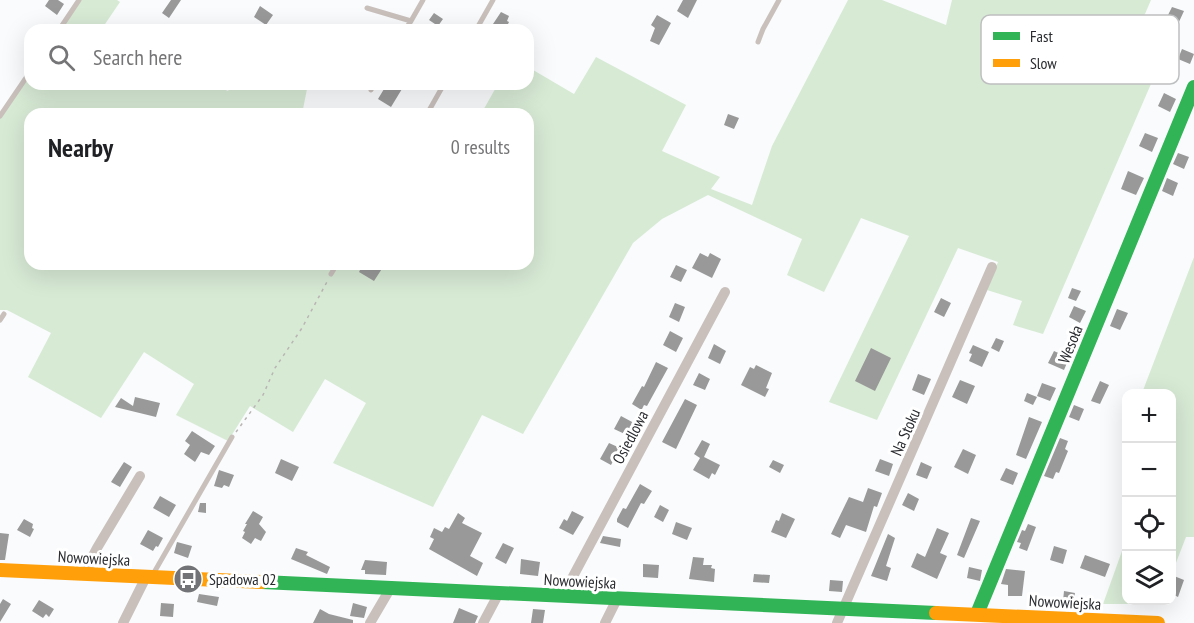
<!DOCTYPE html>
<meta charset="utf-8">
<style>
:root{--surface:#fff;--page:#f6f6f6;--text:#202124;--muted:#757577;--line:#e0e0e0}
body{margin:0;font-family:"PT Sans Narrow",sans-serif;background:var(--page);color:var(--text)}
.controls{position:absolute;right:18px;bottom:18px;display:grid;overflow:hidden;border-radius:12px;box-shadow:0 6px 24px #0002}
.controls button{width:54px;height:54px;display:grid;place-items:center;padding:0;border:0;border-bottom:2px solid var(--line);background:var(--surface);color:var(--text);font:30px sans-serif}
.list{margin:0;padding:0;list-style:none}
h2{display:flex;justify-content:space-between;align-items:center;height:78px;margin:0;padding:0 24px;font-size:26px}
h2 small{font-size:20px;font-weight:400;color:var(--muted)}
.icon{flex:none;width:33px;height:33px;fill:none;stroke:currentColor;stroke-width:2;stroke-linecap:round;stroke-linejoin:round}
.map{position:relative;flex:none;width:1194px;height:623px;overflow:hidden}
.search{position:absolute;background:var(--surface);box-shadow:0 6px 24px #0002;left:24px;top:24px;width:510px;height:66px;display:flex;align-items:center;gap:15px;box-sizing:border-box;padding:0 21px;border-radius:18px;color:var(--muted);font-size:22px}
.panel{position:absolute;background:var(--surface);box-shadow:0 6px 24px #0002;left:24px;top:108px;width:510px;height:162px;border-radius:18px}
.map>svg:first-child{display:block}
</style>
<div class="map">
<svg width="1194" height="623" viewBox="0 0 1194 623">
<rect width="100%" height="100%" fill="#f9fbfd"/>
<!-- green -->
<path fill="#d7ead4" d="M81,0H117L120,2L101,30H60Z
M848,0H882L946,25L952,0H1151L1129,51L1160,63L1043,334L1013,325L1022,301L987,290L998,262L958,248L877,420L829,402L909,236L861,218L824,292L787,275L802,239L708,195L662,219L633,243L523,434L482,415L433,507L333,463L366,403L325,379L293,432L250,406L228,441L176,415L194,384L144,352L101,418L28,377L51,333L7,310H0V118L30,74V84H212L228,91L233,84H308L302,114H30V264H528V114H481L498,84H528V67L574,94L596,57L686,105L662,151L720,177L711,189L752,205L772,146Z
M1194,257V537H1186L1172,573V394L1142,393Z
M1126,540V600L1161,601L1159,604H1103Z"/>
<!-- building -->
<path fill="#999" d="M49,0H58L64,4L57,15L45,6Z
M171,0H181L169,18L162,13Z
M683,0H697L688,18L677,11Z
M260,6L273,15L266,25L254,17Z
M1172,7L1184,11L1178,24L1166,19Z
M501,12L509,16L507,21L509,22L505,30H489Z
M434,13L443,19L438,26L429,20Z
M657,15L671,23L659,45L650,41L655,28L651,25Z
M1182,49L1194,54L1190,64L1178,59Z
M387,84H405L391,107L378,99Z
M1164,93L1176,99L1170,112L1158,106Z
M728,114L739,118L734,129L724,125Z
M1145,133L1158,138L1152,152L1139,146Z
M1178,153L1189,157L1184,169L1173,164Z
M1128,171L1144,178L1136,195L1121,189Z
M1167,178L1178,183L1173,196L1162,191Z
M700,253L708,257L710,253L721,259L712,278L692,268Z
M363,264H385L374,281L359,272Z
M676,265L687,270L681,282L670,277Z
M1072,288L1081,291L1076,301L1068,298Z
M941,298L951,303L944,317L934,312Z
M675,303L685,307L679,322L669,317Z
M1074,306L1086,311L1080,323L1069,317Z
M1117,309L1128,313L1120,330L1110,326Z
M670,331L683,338L676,352L663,345Z
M996,338L1004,341L999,352L991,348Z
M714,344L726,351L720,364L708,358Z
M973,345L989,352L982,367L969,361L972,354L969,353Z
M871,348L891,358L875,391L855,381Z
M1054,351L1069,358L1064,370L1048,363Z
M656,362L668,368L647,406L644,405L642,409H640L632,404L642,386L644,387Z
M756,365L772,373L766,388L769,389L765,397L741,385L750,367L754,369Z
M699,373L710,379L705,390L693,385Z
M918,374L931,379L924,395L912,390Z
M960,380L975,386L967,404L952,397Z
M1100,381L1109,385L1100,404L1091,401Z
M1042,383L1056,388L1050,401L1037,396Z
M1027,393L1037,397L1033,405L1024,401Z
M135,397L160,403L156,417L115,407L121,398L133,406Z
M685,399L697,405L676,449L662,442Z
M1074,405L1084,409L1079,421L1069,417Z
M621,416L634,423L627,435L614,429Z
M1029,417L1042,422L1026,459L1016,455Z
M192,431L215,446L209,455L201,452L195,462L184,454L190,445L185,441Z
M1060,438L1068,441L1065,449L1068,451L1059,473L1056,472L1053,479L1044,476Z
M702,440L710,444L704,457L720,465L715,475L712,473L709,479L693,470L700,458L694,454Z
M609,443L620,448L611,465L600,459Z
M963,449L976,455L968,474L954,467Z
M281,459L299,467L292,481L275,473Z
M880,459L893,464L889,476L875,471Z
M773,460L784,465L780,473L769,467Z
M124,462L132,467L120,487L111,482Z
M921,462L932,467L927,479L916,475Z
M1006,468L1018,473L1013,485L1000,480Z
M219,470L234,475L229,487L224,485L222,488L214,486Z
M640,484L652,491L644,504L641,503L628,528L617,522V519L623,508L626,509Z
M868,488L882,493L877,507L874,506L866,532L846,525L840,538L831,534L849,497L863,502Z
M908,493L919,499L914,511L902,505Z
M160,496L176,505L169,517L153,508Z
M200,503H206V513L198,512Z
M660,505L669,510L663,522L654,517Z
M253,511L263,517L259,524L266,532L261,541L255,538L251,544L242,538L245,532L243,531L247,524H245Z
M572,511L584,517L573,535L559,528L564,519L567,521Z
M458,513L465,518L462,523L482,533L470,556L483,563L477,576L429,549L434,539L430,537L434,528L442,532L445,527L449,529Z
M782,513L795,519L786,538L771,532L776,520L779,521Z
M971,518L980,521L964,558L957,555Z
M24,519L33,524L32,528L34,529L30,537L17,530Z
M676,522L692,528L687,540L672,534Z
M1028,524L1036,527L1027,551L1019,548L1021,543L1017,542L1022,530L1025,531Z
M937,528L949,533L940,553L947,556L937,579L911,567L917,553L925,557Z
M148,530L163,538L158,547L156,546L153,551L140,544Z
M0,533L9,534L5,560H0Z
M888,534L895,538L886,566L891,568L887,581L871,576Z
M603,536L621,539L620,547L600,543Z
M177,542L192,546L188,558L174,553Z
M503,543L514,548L506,564L495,558Z
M1054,546L1067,550L1063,564L1050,560Z
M296,548L308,552L306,555L330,567L327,574L291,559Z
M1085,555L1110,564L1105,577L1080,568Z
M693,557L704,558L703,565H712L711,568L715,569L714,582L689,579Z
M521,559L540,562L538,576L520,574Z
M365,560L387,562L386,575L365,574V570H361Z
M643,564L659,565L658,578L643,577Z
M969,567L982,570L980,581L967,578Z
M1006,569L1025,571L1022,596H1008V585L1001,584Z
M754,574L770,575L769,583L753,582Z
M1174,576L1184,580L1178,597L1172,594V583Z
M830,580L843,581L842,592L829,591Z
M1064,591L1075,593L1073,603L1063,601Z
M199,594L219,597L217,606L197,602Z
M3,599L11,604L0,622V604Z
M39,600L54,609L49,617L46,614L43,618L32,611Z
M161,603L174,604L173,617L160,616Z
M353,603L367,607L364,618L350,616Z
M459,608L478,616L475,623H453Z
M320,609L329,614L353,620V623H313Z
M533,609L545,610L543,623H531Z"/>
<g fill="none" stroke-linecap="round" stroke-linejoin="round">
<!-- path -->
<path stroke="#bab5b4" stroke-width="1.5" stroke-dasharray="3 4.5" stroke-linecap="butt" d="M236,432L263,395L275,368L302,328L328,280"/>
<!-- lane -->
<path stroke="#c9c0bc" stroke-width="5" d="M367,8L411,21L423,0
M59,30L79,0
M405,30L411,21
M476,30L493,0
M758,42L763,29L779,0
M371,90L374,84
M427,114L444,84
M0,116L30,72
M331,274L337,264
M0,320L4,314
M152,576L232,437"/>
<!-- street -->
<path stroke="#c9c0bc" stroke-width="10" d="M88,574L89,563L97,548L140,476
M562,597L725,292
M123,623L146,577
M370,623L390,589
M483,623L499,593
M605,623L617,599
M837,623L992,267"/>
<!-- fast -->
<path stroke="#30b455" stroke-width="14" d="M262,582L936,613
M977,614L1194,87"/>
<!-- slow -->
<path stroke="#ff9f0a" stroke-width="14" d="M0,570L262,582
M936,613L1158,623"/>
</g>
<!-- icons -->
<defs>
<g id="bus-disc" transform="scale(1.5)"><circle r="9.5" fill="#717376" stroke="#fff"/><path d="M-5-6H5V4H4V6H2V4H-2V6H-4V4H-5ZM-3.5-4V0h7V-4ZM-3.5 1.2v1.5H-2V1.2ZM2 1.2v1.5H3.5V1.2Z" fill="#fff"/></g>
</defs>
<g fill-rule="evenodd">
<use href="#bus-disc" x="188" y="579"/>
</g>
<g text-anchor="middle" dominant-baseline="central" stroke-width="6" stroke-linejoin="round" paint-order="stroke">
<!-- street labels -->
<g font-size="16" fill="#282a2e" stroke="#fff">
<text transform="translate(1070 344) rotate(-68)">Wesoła</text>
<text transform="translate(905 432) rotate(-66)">Na Stoku</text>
<text transform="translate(630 437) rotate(-62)">Osiedlowa</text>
<text transform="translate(94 558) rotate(3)">Nowowiejska</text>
<text transform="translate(580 581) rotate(3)">Nowowiejska</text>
<text transform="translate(1065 602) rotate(3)">Nowowiejska</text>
</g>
<!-- poi labels -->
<g font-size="16" fill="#282a2e" stroke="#fff" text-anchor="start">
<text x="209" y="579">Spadowa 02</text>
</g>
</g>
<!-- legend -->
<rect x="981" y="15" width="198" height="69" rx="9" fill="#fff" stroke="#bebfc0" stroke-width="1.5"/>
<rect x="993" y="32" width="27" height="8" fill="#30b455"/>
<rect x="993" y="59" width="27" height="8" fill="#ff9f0a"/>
<g font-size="16" fill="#282a2e">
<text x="1030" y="42">Fast</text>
<text x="1030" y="69">Slow</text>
</g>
</svg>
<div class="controls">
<button>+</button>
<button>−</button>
<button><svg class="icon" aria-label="locate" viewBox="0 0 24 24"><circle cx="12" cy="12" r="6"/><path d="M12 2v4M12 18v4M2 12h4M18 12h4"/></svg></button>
<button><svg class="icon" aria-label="layers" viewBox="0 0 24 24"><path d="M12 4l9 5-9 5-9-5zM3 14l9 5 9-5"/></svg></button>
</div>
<div class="search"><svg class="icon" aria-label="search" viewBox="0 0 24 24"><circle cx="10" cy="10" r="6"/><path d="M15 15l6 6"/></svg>Search here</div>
<section class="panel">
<h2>Nearby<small>0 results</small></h2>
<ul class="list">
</ul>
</section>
</div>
